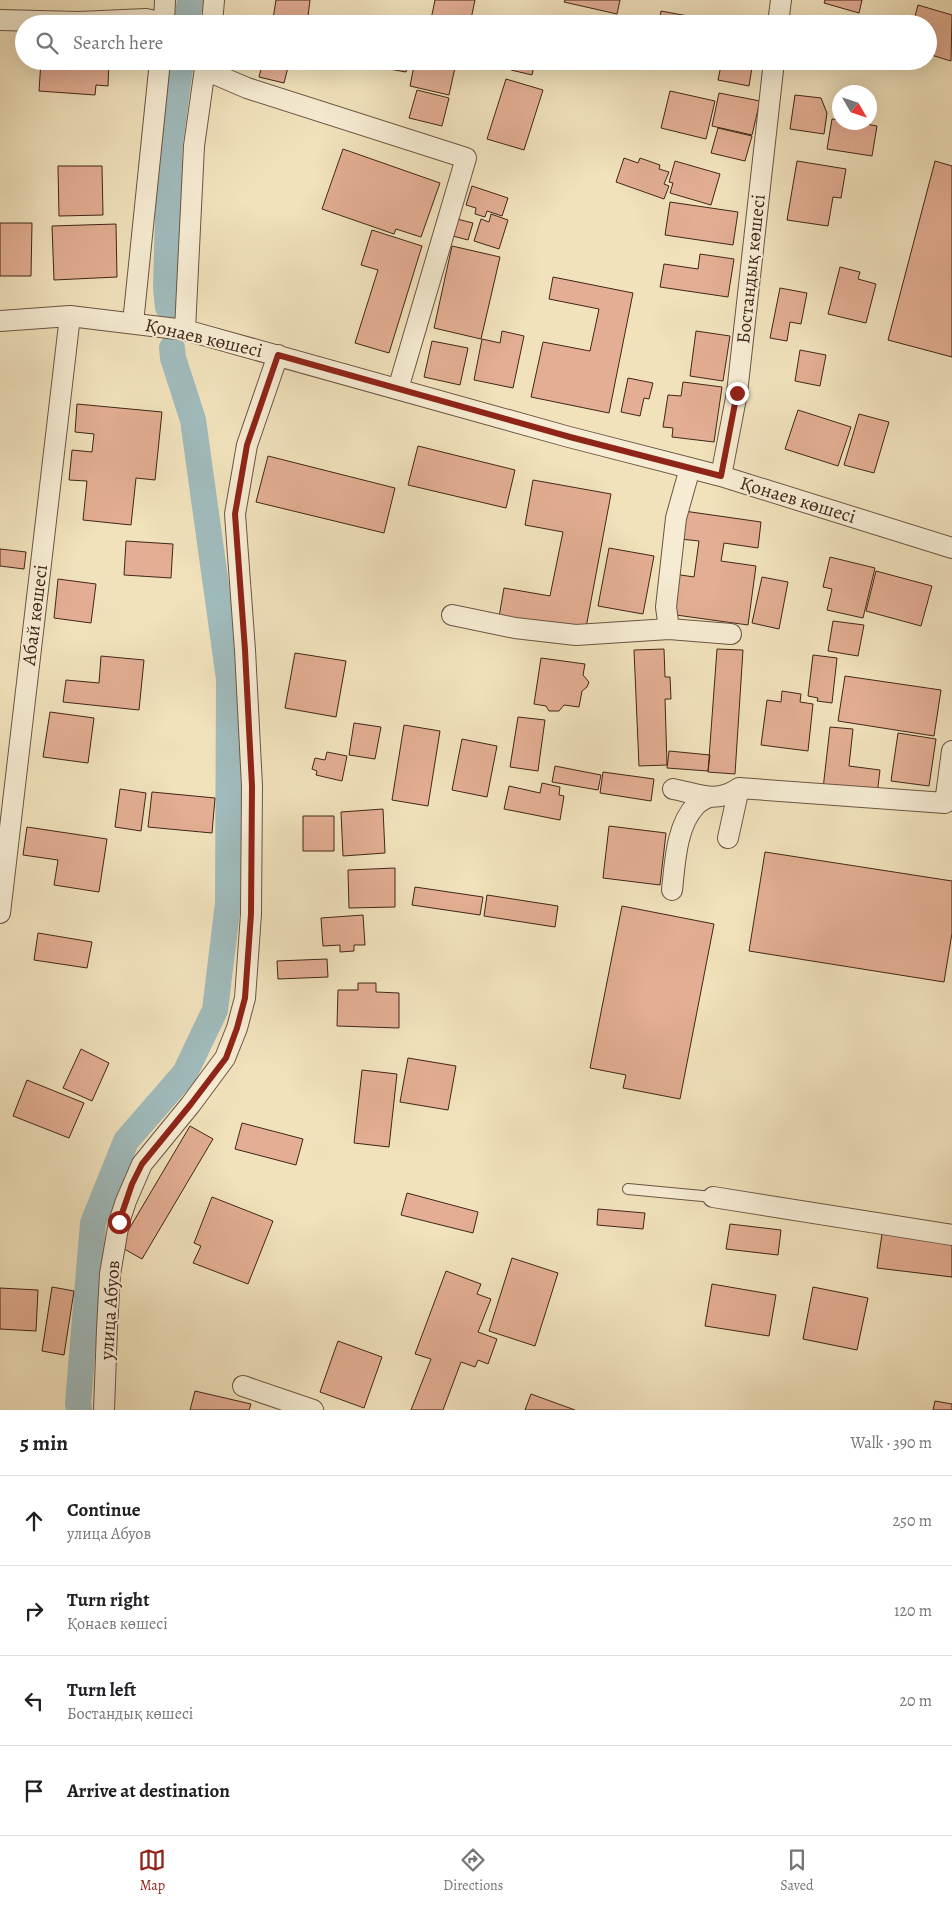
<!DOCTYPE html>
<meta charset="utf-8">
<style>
:root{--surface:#fff;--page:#f2f2f2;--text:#202124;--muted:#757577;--line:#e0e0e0;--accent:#8f2418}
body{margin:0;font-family:Alegreya,serif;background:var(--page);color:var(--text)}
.compass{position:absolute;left:832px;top:85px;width:45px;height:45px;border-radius:50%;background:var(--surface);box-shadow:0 5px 20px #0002;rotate:129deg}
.stop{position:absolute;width:15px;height:15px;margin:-11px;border:4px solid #8f2418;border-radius:50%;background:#fff}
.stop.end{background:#8f2418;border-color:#fff;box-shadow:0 1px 5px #0008}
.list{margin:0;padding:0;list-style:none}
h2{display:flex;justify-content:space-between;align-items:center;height:65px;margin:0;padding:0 20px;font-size:21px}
h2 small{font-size:16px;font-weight:400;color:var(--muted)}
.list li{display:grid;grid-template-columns:32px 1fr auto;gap:15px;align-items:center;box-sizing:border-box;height:90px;padding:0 20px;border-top:1px solid var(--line)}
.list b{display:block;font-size:19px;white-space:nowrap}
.list p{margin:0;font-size:16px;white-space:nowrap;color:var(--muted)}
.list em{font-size:16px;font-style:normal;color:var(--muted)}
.icon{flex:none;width:28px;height:28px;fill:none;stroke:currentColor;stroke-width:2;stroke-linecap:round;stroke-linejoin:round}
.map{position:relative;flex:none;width:952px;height:1410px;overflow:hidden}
.search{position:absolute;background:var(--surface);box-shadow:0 5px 20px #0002;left:15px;right:15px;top:15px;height:55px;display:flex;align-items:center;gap:12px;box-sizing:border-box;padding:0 18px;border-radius:28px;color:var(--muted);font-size:19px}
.sheet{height:425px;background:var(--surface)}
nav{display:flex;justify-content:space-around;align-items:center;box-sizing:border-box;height:70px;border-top:1px solid var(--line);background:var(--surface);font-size:14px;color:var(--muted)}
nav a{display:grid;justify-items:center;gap:2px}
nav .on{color:var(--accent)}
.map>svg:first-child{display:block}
</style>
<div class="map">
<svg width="952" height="1410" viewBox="0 0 952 1410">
<rect width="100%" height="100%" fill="#f1e2bc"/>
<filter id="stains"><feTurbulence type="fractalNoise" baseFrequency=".004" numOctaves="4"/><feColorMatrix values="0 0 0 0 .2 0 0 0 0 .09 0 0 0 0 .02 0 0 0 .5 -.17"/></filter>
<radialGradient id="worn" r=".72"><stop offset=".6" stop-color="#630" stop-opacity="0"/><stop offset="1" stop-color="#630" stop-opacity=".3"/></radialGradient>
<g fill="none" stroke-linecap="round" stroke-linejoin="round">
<!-- canal -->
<path stroke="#a0bbbc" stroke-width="26" d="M187,24L190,0
M168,307L166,287L170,143L181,61
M79,1410L78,1403L93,1223L126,1141L185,1073L215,1010L228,903L229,679L193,420L173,358L172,348"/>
</g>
<!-- building -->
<path fill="#e3ae93" stroke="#402619" d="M276,0H310L307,24L273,19Z
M435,0H475L470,24H430Z
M565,0H620L617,14L564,2Z
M825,0H862L859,13L824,3Z
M918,5L952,15L951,61L928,54V24H913Z
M661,11L688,16L687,24H659Z
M690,16L720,22V24H688Z
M41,61H109L108,86L96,85L95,95L39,91Z
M263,61H270V63L288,67L284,83L259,77Z
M391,61H408L406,72L389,69Z
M415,61L456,63L449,95L410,86Z
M513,61H535L532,75L511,70Z
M722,61H753L749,86L718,80Z
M506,79L543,90L524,150L487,139Z
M417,90L449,98L442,126L409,118Z
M670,91L715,101L706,139L661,128Z
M719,93L760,101L752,135L712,126Z
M795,95L821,98L827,113L824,134L790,129Z
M832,119L840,120V122H855L877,126L872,156L827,149Z
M718,128L752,136L745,161L711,153Z
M343,149L440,183L421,237L396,229L394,234L322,209Z
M624,158L638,163L640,158L660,165L659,169L669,172L664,184L669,186L664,199L616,182Z
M675,161L720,174L711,205L670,193L673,183L669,182Z
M797,161L846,169L841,198L833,197L828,226L787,220Z
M935,161L952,166V357L888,340Z
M58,166H102L103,215L59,216Z
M472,186L508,198L502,216L487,211L485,217L475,214L476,208L466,205Z
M670,202L738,212L733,245L665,235Z
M491,214L508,220L499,249L474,241L481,219L489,222Z
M453,218L473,223L468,240L449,235Z
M0,223H32L31,276H0Z
M116,224L117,277L54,280L52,226Z
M372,230L422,246L389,353L355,343L378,270L361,265Z
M452,246L500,257L481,339L434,328Z
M700,254L734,259L728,297L660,287L664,264L698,269Z
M840,267L860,272L858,279L876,284L866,323L828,314Z
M553,277L633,293L609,413L531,397L543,342L590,351L599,309L549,299Z
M780,288L807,293L801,324L790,322L787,341L770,338Z
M502,331L524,336L513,388L474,380L482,339L500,343Z
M696,331L730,336L723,381L690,376Z
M432,341L468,348L460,385L424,377Z
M800,350L826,355L820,386L795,381Z
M628,378L653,383L649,399L644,398L640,416L621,412Z
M683,382L722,387L714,442L672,437L673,428L663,427L668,395L681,396Z
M77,404L162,412L155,480L136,478L131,525L83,520L87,481L69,480L72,450L92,452L94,434L75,432Z
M798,410L851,427L838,466L785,449Z
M859,414L889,422L874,473L844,465Z
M418,446L515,470L506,508L408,485Z
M268,456L395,488L384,533L256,502Z
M533,480L611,494L585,633L499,617L504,588L550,596L563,532L525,525Z
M684,511L761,522L758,548L724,543L721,561L756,566L748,625L669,614L674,574L694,577L699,541L680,539Z
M126,541L173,544L171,578L124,575Z
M609,548L654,556L643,614L598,606Z
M0,549L26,552L24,569L0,566Z
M830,557L875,568L863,618L827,610L832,589L823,587Z
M876,571L932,586L921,626L866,611Z
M762,577L788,582L779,629L752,623Z
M58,579L96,584L91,623L54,618Z
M833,621L864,625L858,656L828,651Z
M664,649L665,677H670L671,699H665L667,765L639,766L634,650Z
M717,649L743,650L735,774L708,772Z
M295,653L346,661L336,717L285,708Z
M813,655L837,658L832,703L817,701L818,698L808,696Z
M101,656L144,660L139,710L63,702L66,680L99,683Z
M541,658L585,664L583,675L589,682L587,687L582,691L579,707L564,705L559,711H549L546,706L534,704Z
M845,676L941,690L934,736L838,721Z
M782,691L801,694L800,702L813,704L808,751L761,745L767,700L781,702Z
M50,712L94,718L88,763L43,757Z
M518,717L545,720L538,771L510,767Z
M354,723L381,727L375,759L349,755Z
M404,725L440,731L428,806L392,800Z
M830,727L853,729L849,766L880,770L877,795L823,789Z
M898,733L936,739L929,786L891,781Z
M462,739L497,746L487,797L452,790Z
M669,751L710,755L708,771L667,768Z
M327,752L347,756L342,781L316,775L317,771L312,769L315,758L325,760Z
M555,766L601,775L598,790L552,782Z
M603,772L654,779L651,801L600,793Z
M542,783L560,787L559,795L564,796L560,820L504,809L509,786L540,793Z
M120,789L146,793L141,831L115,827Z
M152,792L215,798L212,833L148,827Z
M383,809L385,853L343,856L341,812Z
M303,816H334V851H303Z
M609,826L666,833L660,885L603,878Z
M27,827L107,839L99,892L54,885L58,860L23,855Z
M765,852L952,881V933L944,982L749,951Z
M395,868V907L349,908L348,870Z
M415,887L483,897L480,915L412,905Z
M487,895L558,906L555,927L484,916Z
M622,906L714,924L680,1099L623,1088L626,1075L590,1068Z
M363,915L365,945H354V951L340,952V945L323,946L321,918Z
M38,933L92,942L87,968L34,960Z
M327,959L328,977L278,979L277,961Z
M358,983H376V992L399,993V1028L337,1026L338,990H358Z
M81,1049L109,1063L92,1101L63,1088Z
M408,1058L456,1066L448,1110L400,1102Z
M362,1070L397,1074L389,1147L354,1143Z
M27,1080L84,1103L69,1138L13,1116Z
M242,1123L303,1139L296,1165L235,1149Z
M190,1126L213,1139L142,1259L119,1246Z
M407,1193L478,1212L473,1233L401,1215Z
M212,1197L273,1221L248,1284L193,1263L201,1246L194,1243Z
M598,1209L645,1213L643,1229L597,1225Z
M730,1224L781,1230L778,1255L726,1249Z
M882,1234L952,1242V1277L877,1268Z
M512,1258L558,1273L535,1346L489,1331Z
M446,1271L481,1284L477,1294L491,1299L478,1332L497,1339L488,1364L478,1360L475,1367L461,1362L443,1410H411L431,1359L415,1354Z
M712,1284L776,1295L769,1336L705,1326Z
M52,1287L74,1291L64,1355L42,1351Z
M813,1287L868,1298L857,1350L803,1339Z
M0,1288L38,1290L36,1331L0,1329Z
M338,1341L382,1357L364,1408L320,1392Z
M195,1391L251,1404L249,1410H190Z
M531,1394L575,1410H525Z
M935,1401L952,1404V1410H933Z"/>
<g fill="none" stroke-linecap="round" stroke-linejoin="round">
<!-- lane casing -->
<g stroke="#6c5542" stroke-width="12">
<path id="lane" d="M628,1189L713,1197"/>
</g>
<!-- street casing -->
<g stroke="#6c5542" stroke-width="22">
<path id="street" d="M0,20L79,22L146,19L164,23
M164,24L165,0
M212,24L214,0
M778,24L781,0
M205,70L247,88L466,158L398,389
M0,321L70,316L185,330L569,437L721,476L952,548
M133,323L160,61
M185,330L194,146L206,61
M721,476L737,393L774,61
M452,615L515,628L576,635L669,629L731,634
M669,629L666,607L676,518L690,468
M673,789C699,794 716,804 739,788L945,803L952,751
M728,838L739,788
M672,890C675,863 676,826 696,805C699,802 704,799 709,797
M0,913L70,316
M713,1197L952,1235
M243,1386L313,1410
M104,1410L107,1329L110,1274L119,1222L126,1201L142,1164L191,1104L225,1058L237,1028L245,998L251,914L252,786L245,650L235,514L247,445L278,355"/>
</g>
<!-- lane -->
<use href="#lane" stroke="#f6ecd3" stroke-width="10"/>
<!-- street -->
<use href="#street" stroke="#f6ecd3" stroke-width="20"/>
</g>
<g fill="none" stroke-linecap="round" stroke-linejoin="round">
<!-- route -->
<path stroke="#8f2418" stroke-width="6" d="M119,1222L132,1184L142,1164L191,1104L226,1058L237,1028L245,998L251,914L252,786L245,650L235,514L247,445L278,355L570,437L721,476L737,393"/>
</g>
<g text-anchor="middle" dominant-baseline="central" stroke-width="4" stroke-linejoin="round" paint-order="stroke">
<!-- street labels -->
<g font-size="19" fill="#402619" stroke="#f6ecd3">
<text transform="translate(751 269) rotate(-84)">Бостандық көшесі</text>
<text transform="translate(204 338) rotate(13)">Қонаев көшесі</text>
<text transform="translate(798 500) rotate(17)">Қонаев көшесі</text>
<text transform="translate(35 615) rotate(-83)">Абай көшесі</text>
<text transform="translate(110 1310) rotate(-86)">улица Абуов</text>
</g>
</g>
<rect width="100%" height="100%" filter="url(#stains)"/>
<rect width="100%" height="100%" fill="url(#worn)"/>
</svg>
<svg class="compass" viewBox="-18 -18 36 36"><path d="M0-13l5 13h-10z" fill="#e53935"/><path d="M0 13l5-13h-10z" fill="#757577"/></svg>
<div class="stop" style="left:119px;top:1222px"></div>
<div class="stop end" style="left:737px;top:393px"></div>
<div class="search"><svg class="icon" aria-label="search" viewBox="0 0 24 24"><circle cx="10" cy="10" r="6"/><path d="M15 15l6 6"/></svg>Search here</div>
</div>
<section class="sheet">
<h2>5 min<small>Walk · 390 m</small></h2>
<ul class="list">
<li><svg class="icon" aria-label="ahead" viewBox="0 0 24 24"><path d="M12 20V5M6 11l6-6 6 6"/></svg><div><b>Continue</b><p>улица Абуов</p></div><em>250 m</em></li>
<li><svg class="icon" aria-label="right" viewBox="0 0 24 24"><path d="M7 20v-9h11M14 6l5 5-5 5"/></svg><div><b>Turn right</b><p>Қонаев көшесі</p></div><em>120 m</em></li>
<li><svg class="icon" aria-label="left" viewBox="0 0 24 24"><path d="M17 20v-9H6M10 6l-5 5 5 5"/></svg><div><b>Turn left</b><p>Бостандық көшесі</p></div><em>20 m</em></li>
<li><svg class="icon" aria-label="arrive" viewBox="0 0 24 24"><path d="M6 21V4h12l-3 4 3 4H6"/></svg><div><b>Arrive at destination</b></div></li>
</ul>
</section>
<nav>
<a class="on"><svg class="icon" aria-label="map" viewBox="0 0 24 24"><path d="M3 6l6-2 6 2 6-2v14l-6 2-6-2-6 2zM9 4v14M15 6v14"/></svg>Map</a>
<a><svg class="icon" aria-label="directions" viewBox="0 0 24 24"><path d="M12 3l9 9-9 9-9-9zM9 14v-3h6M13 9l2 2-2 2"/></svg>Directions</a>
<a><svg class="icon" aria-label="saved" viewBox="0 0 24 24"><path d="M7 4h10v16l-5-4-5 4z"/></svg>Saved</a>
</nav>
